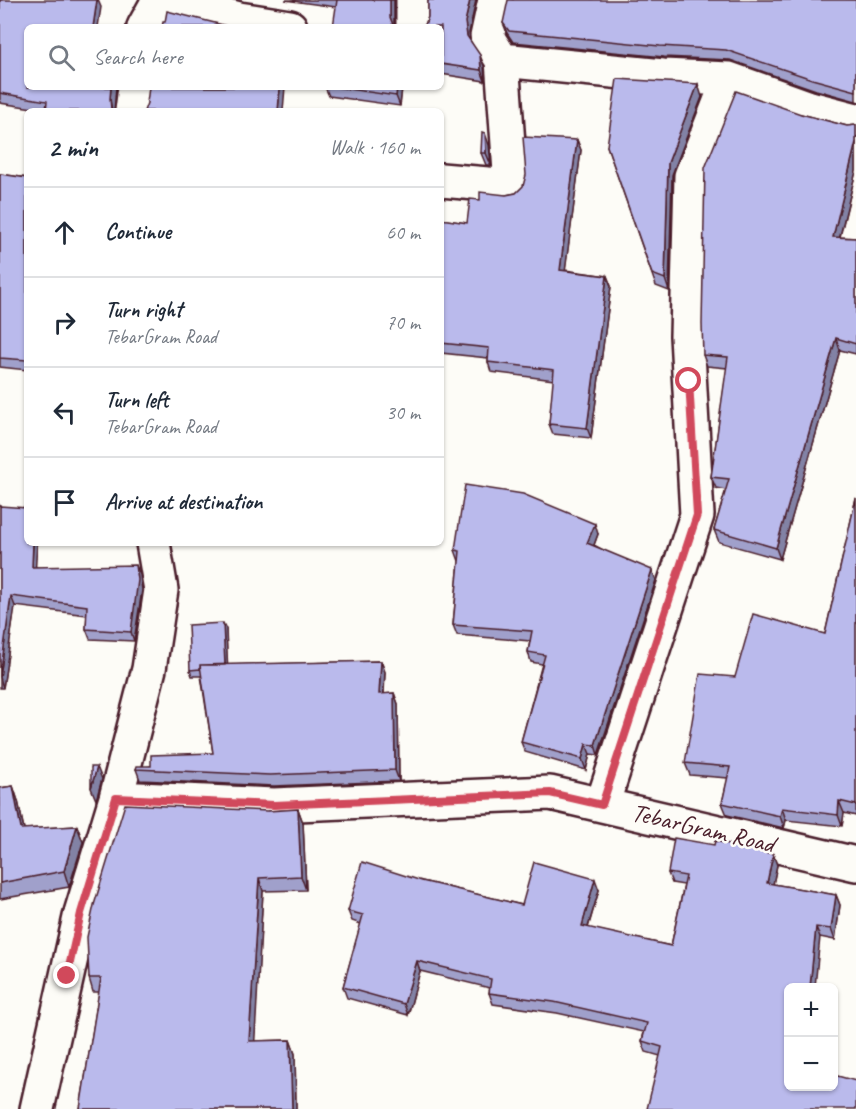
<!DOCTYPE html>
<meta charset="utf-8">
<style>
:root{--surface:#fff;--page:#f6f6f7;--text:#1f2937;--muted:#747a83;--line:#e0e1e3}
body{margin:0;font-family:Caveat,sans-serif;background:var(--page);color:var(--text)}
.controls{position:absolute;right:18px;bottom:18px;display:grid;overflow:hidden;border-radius:9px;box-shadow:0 2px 4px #0004}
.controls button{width:54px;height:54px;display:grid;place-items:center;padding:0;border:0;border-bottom:2px solid var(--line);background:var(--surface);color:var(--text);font:30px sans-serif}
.stop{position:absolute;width:18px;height:18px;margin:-14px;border:4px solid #d1495b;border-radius:50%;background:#fff}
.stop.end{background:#d1495b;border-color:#fff;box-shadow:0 2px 6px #0008}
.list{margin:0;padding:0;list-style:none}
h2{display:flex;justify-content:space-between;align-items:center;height:78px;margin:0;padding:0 24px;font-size:26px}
h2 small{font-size:20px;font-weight:400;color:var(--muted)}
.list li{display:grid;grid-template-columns:39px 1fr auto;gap:18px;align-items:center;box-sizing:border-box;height:90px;padding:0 24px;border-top:2px solid var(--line)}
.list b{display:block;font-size:22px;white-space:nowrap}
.list p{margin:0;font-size:20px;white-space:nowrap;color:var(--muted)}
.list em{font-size:20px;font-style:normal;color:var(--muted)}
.icon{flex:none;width:33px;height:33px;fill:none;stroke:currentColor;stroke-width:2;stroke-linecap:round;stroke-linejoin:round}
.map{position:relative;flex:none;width:856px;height:1109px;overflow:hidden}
.search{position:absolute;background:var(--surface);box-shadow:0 2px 4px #0004;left:24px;top:24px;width:420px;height:66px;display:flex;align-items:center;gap:15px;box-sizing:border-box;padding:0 21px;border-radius:9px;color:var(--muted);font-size:22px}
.panel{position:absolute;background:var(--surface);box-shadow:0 2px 4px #0004;left:24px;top:108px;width:420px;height:438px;border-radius:9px}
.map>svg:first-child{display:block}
</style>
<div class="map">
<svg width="856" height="1109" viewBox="0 0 856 1109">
<rect width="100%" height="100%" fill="#fdfcf7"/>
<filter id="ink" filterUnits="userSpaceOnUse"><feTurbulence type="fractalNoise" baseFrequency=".0167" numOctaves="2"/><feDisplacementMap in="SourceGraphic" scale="12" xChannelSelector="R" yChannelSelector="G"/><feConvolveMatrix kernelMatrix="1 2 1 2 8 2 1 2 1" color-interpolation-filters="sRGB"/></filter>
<g filter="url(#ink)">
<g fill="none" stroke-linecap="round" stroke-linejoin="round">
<!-- minor casing -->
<g stroke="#4a1f2b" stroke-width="38">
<path id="minor" d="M165,0L239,19L290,27
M413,0V27
M144,27L159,0
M502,60L663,76L729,79L810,108L856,120
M132,111L135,87
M441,180L511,186L502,60L487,37L495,0
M116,798L274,805L550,793L856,864
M602,805L697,515L687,336L691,176L729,79
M37,1109L81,913L116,798L149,669L161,590L153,543"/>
</g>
<!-- minor -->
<use href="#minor" stroke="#fdfcf7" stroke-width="33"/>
</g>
<!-- wall -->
<path fill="#a0a0cb" stroke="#4a1f2b" stroke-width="1.5" d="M0,0L101,7L27,27L113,109L114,111L46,110L0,103Z
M285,0H394V27L336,7Z
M428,0H476L469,33L470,40L484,66L485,81L441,74V27L425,26L428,17Z
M856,0V101L816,90L730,60L664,57L513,42L507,33L503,23Z
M325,87H402L400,106L329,96Z
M702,97L672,175L669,291L656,286L607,146Z
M801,114L847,126L856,125V171L840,237L856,238V354L840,350L780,559L719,542L714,530L726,490L716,488L711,477L727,368L707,366L703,355Z
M577,140L581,150L565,270L607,276L611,286L591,438L553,434L549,424L554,380L491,372L488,362V358L441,353V219L467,223L480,200L516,193Z
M489,145L491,165H486L481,153Z
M0,174L27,178V370L0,367Z
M856,498V816L844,813L842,826L786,820L784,828L727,815L722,803L728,778L690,775L685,763L735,677L825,634Z
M0,506L36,567L140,575L142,590L134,641L90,639L86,629L87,615L15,606L3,688H0Z
M598,534L594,545L656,580L598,755L590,754L586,770L525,752L521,742L542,664L531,662L528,652L530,641L457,635L453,625L459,561L455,550Z
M226,629L227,665L381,661L385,672L384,694L394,693L398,704L399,781L274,786L140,780L136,769L213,753L201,676H192L190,670Z
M13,786L18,801L24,829L77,826L83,842L69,887L0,899V788Z
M298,809L303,823L306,890L263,891L254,1041L290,1040L295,1054L296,1109H80L99,992H93L89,978L268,811Z
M773,854L777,865L773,884L836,895L840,905L835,940L820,937L660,1056L646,1052L642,1041L644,1032L557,1013L493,1004L489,993L490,988L420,971L408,1015L347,998L343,987L361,924L352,921L348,911L422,881L522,905L599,890L588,928L671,946L684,885L672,883L668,873Z"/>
<!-- shaded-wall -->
<path fill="#8282a5" stroke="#4a1f2b" stroke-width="1.5" d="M97,0H98L101,7L98,27H93Z
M390,0H394V27H393L390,17Z
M470,0H476L469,33L471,47L467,36L465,22Z
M480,55L484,66L485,81L481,70Z
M698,84L702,97L672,175L669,291L665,279L668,163Z
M111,87H116L114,111H112L110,99Z
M280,87H285L283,111H278Z
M397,87H402L400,106L396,96Z
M485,133L489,145L491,165L486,153Z
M577,140L581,150L564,280L560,270Z
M856,142V171L837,248L833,237Z
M607,276L611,286L591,438L587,428Z
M836,338L840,350L780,559L776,548Z
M595,524L598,534L591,553L587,543Z
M33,543H37L35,577L32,567Z
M136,565L140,575L142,590L134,641L131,632Z
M652,570L656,580L598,755L595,745Z
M11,596L15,606L3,688L0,677Z
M223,623L226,629L228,674L225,668Z
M381,661L385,672L383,705L379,694Z
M394,693L398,704L399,781L395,770Z
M586,744L590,754L586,770L582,759Z
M97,767L102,779L96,800L91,788Z
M13,786L18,801L27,844L21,829Z
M839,801L844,813L842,826L838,815Z
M782,808L786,820L784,828L780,816Z
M298,809L303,823L306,890L301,876Z
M77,826L83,842L69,887L64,871Z
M773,854L777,865L771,894L767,883Z
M259,878L263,891L254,1054L249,1041Z
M595,879L599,890L585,937L582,926Z
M836,895L840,905L835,940L831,929Z
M816,927L820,937L815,987H810Z
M417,961L420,971L408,1015L404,1004Z
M290,1040L295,1054L296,1109H292Z"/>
<!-- building -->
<path fill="#babaec" stroke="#4a1f2b" stroke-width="1.5" d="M0,0H97L93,27H27V87H111L110,99L111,109L113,111H46L47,101L0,93Z
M337,0H390V17L393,25L394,27H333Z
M428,0H470L465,22L467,36L480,55L481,70L441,64V27H424L428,17Z
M508,0H856V91L812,79L726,50L660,46L509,31L503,23Z
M167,11L231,27H162L163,22H165Z
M617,79L698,84L668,163L665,279L652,274L607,146Z
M149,87H280L278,111H144L147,103Z
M335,87H397L396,96Z
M736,91L801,114L847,126L856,125V142L833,237L856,238V344L836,338L776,548L714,530L729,479L711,477L728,357L703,355L702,324L705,168Z
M482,132L485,133L486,153H481Z
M523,137L577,140L560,270L607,276L587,428L549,424L554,370L488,362L489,348L441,343V219L467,223L470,199L480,200V192L506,195L516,193L523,186L526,175Z
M0,174L27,178V360L0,358Z
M465,485L523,494L595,524L587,543L652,570L595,745L586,744L582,759L521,742L545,655L528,652L532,631L453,625L460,551L455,550Z
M856,498V805L839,801L838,815L782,808L780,816L722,803L730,767L685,763L700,674L735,677L753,614L825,634Z
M0,506L27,508V543H33L32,567L136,565L138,580L131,632L86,629L87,606L11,596L0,677Z
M223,623L225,665H200V669L190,670L188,625Z
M381,661L379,694L394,693L395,770L270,775L136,769L137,766H151V755L213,753L200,665Z
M91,767H97L91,788Z
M13,786L21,829L77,826L64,871L0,883V788Z
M125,804L268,811L298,809L301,876L259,878L249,1041L290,1040L292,1109H80L101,978H89L87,937L94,905Z
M674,838L714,845L715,841L773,854L767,883L836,895L831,929L816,927L810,987H789V1086H834V1075L856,1081V1109H647L662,1047L642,1041L647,1023L554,1002L489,993L491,979L417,961L404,1004L343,987L363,915L348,911L362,862L422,881L522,905L534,862L595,879L582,926L671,946L686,876L668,873Z"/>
</g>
<g fill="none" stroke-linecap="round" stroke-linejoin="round" filter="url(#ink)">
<!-- route -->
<path stroke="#d1495b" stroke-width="8" d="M67,976L81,913L116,798L274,805L550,793L602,805L697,515L689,381"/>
</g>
<g text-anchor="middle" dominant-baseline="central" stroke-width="5" stroke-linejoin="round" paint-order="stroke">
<!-- street labels -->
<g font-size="26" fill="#4a1f2b" stroke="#fdfcf7">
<text transform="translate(703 828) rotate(13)">TebarGram Road</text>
</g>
</g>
</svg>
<div class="controls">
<button>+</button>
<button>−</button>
</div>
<div class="stop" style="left:689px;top:381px"></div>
<div class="stop end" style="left:67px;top:976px"></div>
<div class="search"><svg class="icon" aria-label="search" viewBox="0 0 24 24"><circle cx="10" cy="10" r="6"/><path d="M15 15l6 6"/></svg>Search here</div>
<section class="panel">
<h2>2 min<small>Walk · 160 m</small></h2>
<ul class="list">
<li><svg class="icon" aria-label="ahead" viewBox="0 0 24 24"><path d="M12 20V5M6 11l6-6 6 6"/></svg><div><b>Continue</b></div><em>60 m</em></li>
<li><svg class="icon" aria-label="right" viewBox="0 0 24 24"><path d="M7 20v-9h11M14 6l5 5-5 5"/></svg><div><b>Turn right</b><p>TebarGram Road</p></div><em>70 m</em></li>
<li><svg class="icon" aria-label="left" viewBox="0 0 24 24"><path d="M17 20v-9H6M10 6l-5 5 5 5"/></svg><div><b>Turn left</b><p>TebarGram Road</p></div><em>30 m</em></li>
<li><svg class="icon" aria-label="arrive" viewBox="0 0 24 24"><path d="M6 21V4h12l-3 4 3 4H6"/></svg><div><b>Arrive at destination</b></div></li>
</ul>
</section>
</div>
